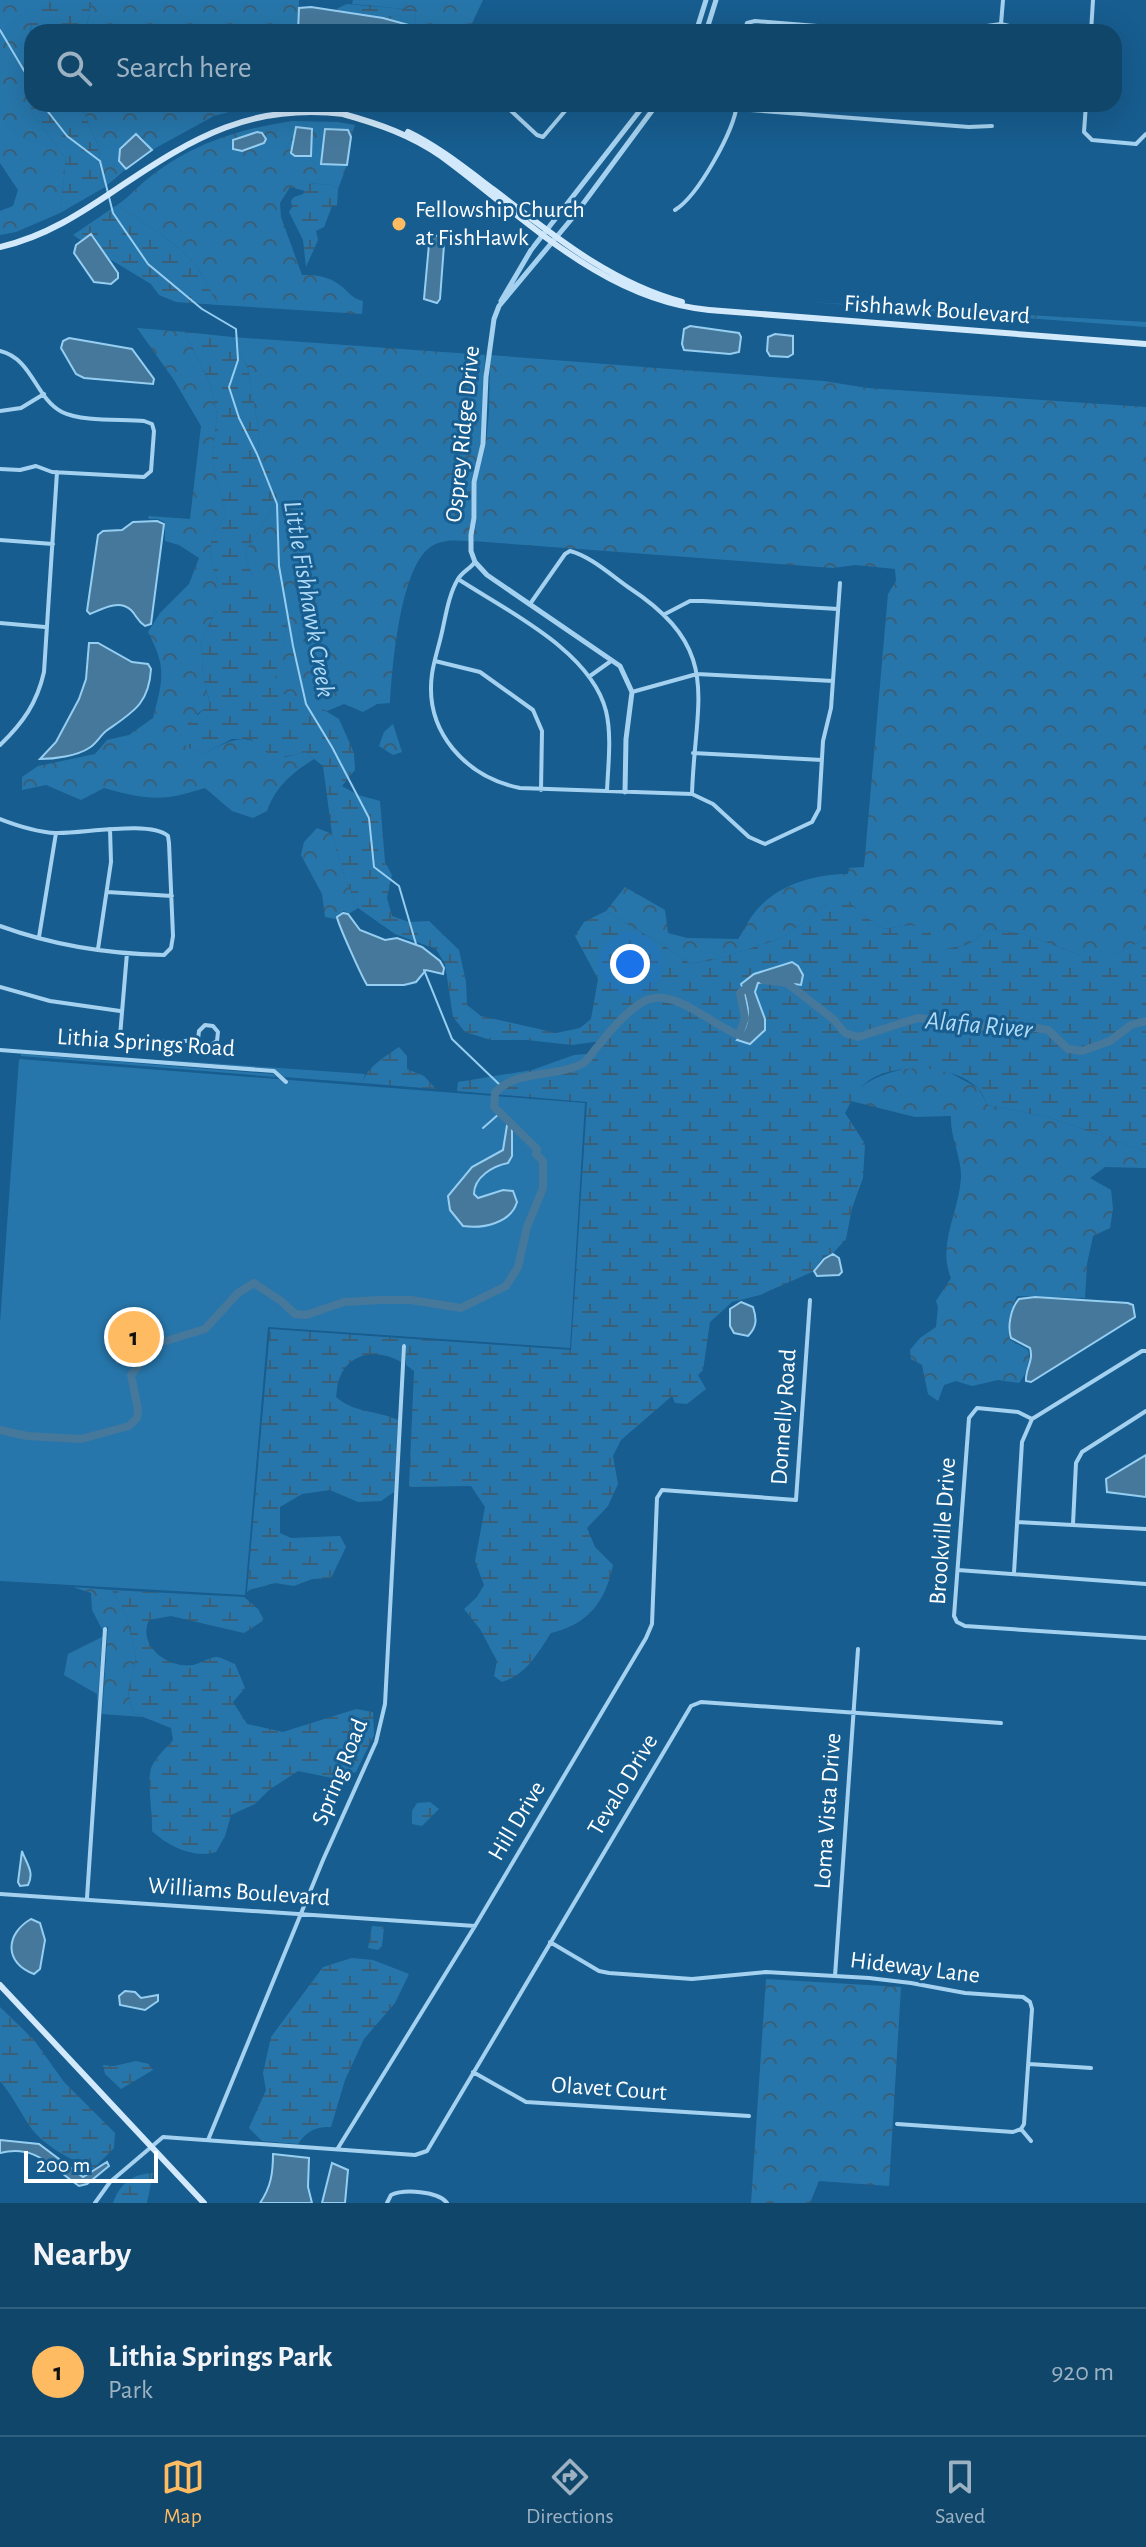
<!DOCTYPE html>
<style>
:root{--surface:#11466b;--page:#1e5073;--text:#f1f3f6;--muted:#9cb1c1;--line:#305e7e;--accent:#ffbb62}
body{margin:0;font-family:"Alegreya Sans",sans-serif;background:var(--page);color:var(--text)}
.scale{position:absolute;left:24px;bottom:20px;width:134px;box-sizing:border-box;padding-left:8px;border:4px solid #fff;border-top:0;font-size:22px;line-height:28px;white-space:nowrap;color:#fff;-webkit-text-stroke:6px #175d8f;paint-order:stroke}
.you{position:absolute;left:630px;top:964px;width:28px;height:28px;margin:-20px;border:6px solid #fff;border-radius:50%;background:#1a73e8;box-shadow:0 0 0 12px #1a73e833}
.badge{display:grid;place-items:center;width:52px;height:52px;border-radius:50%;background:var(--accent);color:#111;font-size:26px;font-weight:700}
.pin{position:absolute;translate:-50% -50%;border:4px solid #fff;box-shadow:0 2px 8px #0006}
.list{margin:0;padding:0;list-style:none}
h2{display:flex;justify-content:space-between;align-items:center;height:104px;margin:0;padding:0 32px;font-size:34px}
h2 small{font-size:26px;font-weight:400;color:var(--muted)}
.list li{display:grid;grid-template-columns:52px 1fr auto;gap:24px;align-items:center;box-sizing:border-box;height:128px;padding:0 32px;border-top:2px solid var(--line)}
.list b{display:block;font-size:30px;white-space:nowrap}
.list p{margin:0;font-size:26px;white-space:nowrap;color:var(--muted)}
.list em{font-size:26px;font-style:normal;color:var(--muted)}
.icon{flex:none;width:44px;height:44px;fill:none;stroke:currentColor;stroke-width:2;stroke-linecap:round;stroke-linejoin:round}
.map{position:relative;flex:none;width:1146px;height:2203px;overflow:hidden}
.search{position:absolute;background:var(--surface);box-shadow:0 8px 32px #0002;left:24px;right:24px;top:24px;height:88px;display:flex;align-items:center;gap:20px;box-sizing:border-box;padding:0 28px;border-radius:24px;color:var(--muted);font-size:30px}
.sheet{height:232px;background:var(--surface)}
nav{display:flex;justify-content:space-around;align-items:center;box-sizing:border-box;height:112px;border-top:2px solid var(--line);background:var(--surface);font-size:22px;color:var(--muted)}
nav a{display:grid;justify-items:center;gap:4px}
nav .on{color:var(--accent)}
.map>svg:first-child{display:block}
</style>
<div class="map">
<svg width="1146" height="2203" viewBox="0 0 1146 2203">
<defs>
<pattern id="forest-crowns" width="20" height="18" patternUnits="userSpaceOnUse" patternTransform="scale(2)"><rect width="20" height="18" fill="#2776ab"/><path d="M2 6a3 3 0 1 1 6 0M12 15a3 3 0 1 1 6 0" fill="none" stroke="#3b5f77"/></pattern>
<pattern id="wetland-marsh" width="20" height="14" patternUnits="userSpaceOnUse" patternTransform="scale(2)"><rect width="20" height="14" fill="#2776ab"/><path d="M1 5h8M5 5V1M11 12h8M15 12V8" fill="none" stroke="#3b5f77"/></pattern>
</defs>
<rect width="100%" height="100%" fill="#175d8f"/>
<!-- forest -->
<path fill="url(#forest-crowns)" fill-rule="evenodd" d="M0,0H30L34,13L27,44L32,113L66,159L60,213L16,232L0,235V211L13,206L18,190L0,163Z
M96,0H299L298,32H86L90,8Z
M353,0H483L468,32H416L415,10L352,4Z
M80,104H258L214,116L152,150L141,136L124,167L126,169L105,187L101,180L99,147Z
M293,121L338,122L355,125L351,137L347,130H325L321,163L347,165L338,189L333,185L308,183L305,191L290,187L280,203L281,217L302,275C316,275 329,276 341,286C350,293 351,298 363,301L362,314L219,305C210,293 205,278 197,267C175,239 144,225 117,205C128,198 135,189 145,181C190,144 238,129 293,121ZM296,127L312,130L311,156L291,140L296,133Z
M809,302L1146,322V327Z
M137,328L185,332L210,384L217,414L212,462L226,515L212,537L210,558L218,583V609L201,639L203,675L210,705L197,714L203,754C244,733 245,735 285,757L305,752L314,759C292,773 276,786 267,811L253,818L232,811L205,788C161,802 148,800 104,788L81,800L46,785L22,790V777L38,766L95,754L107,740L129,735L153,718C163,679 167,668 148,632L160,613L189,584L199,558L179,545L165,541V522L158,519H149L148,516L190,519L201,426L174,380Z
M232,337L485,355L481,443L471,482L472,517L469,541C454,540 439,539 428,549C400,572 392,667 390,703L377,704L363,712L344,704L327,711L284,694L274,679C279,652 289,632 288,605C263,589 250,582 245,552L272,509L275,482L258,452L259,433L248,369Z
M490,355L824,381L867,388L1146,407V938L1114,956H1083L1024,934L990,929L967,945L941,950L910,925L884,929L859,913L829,903L782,938L718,959L690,964C664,944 634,929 606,911L625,887L665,910L668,933L687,938L738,939C744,931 748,920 755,912C777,885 814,874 848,874L849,868L864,867L888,594L896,581L895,569L855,565L833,568L473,541L477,517L476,483L486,444L489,412Z
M393,724L402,752L393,755L379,746L384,732Z
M317,828L332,834L345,878L358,908L350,913L343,911L336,919L325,917L322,894L301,855L304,842Z
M910,1067L943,1069L978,1088L988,1105L1052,1118L1146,1152V1168L1105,1167L1090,1178L1111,1190L1113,1209L1110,1228L1093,1236L1087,1264L1085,1298L1017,1296C1011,1308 1005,1326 1010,1340L1028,1350C1031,1360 1026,1375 1019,1383L998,1380L972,1386L956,1381L944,1385L938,1401L928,1394L922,1365L911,1359L910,1350L920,1338L936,1327L938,1307L936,1301L951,1278C937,1245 959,1212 961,1178C962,1157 950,1138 951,1116L915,1117L851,1101C862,1078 887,1074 910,1067Z
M73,1587L112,1590L126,1614L136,1658L128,1692L133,1713L143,1717L102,1714L108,1627H103V1631L92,1610L91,1593Z
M102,1637L97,1713V1694L64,1675L68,1654Z
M766,1979L901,1987L889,2186L819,2181L810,2203H751Z"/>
<!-- wetland -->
<path fill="url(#wetland-marsh)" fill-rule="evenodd" d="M30,0H96L90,8L86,32H32V104H80L99,147L101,180L105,187L60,213L66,159L32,113L26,71L33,13Z
M347,4L415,10L416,27L334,10Z
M307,183L333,185L338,189L337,206H332L324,227L316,231L318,240L306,267L303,240L289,212L292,207L291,201L294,197L303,194Z
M117,205C144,225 175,239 197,267C205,278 210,293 219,305L176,302L159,295L151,284L108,258L94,236L91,235L82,241L73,235Z
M185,332L232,337L248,369L259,433L258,452L276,482L272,509L245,552C250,582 263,589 288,604C289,632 279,652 275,679L284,694L314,704L339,719L354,753L355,770L342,786L358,795L380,801L385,862L392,875L387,898L392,916L409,922L429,921L459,950L466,982L467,1005L481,1016L556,1033L580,1028L591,1019L598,979L575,936L584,922L606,911C634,929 664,944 690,964L718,959L782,938L829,903L845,896L859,913L884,929L910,925L927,928L941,950L967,945L990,929L1024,934L1083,956H1114L1146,938V1152L1052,1118L988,1105C985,1100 982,1093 979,1089C956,1065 899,1062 871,1079C858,1087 852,1100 845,1113L865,1144L863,1178L852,1208L846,1239L834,1252L823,1257L812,1272L760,1295L732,1302L710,1322L703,1370L698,1375L706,1389L687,1404L675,1403L672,1396L621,1440L613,1456L618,1484L608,1506L587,1528L595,1547L613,1565C605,1603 588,1624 551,1633C537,1654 527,1674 502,1682L494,1676L497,1661L480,1629L464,1609L477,1597L484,1585L475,1561L485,1507L471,1486L409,1487L414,1371L406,1365V1344H402L401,1362C380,1349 350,1351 340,1377C337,1383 337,1391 336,1397C354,1413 376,1410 398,1420L394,1492L381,1501L358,1502L330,1490L302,1494L280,1507V1533L291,1538L340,1536L346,1547L331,1578L312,1579L294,1586L275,1583L249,1590L247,1592L270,1329L571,1350L587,1102L457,1091L458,1082L532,1070L574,1055L598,1053L601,1041L572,1045L527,1040H491L465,1032L453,1017L445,964L436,949L395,934L358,908L345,878L332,834L323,766L305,752C278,759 270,759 251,739H232L203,754L186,747L183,728L210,704L203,675L201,639L218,609V583L210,558L212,537L226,515L212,462L217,414L210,384ZM791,962L798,966L800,984L772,981L758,983L755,992L762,1012L750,1044L737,1040C753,1023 748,1004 741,984L754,974Z
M399,1047L407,1056V1069L424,1076L436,1089L362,1083C368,1066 385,1057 399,1047Z
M112,1590L244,1597L258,1609L264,1620L244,1633L171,1616L149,1620C137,1645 167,1669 193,1665C200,1664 209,1657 217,1657C223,1658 230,1662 235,1664L245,1688L233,1702L247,1724L283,1732L356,1709L373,1712L374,1735L356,1772L337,1779L298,1771L269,1790L255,1804L231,1815L225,1836L216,1852C194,1859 168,1846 152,1831C153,1814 146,1777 152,1766C156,1757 166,1748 173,1740L171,1728L133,1713L128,1691L136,1658L126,1614Z
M430,1802L439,1809L422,1826L412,1824V1811L417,1803Z
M372,1926L384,1927L382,1946L378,1950L368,1948Z
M352,1958L373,1960L409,1974L395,2003L364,2039L345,2080L331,2127C317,2126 306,2131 298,2144L262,2141L249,2128L266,2090L263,2073L271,2037L323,1967Z
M0,2007L34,2040L64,2082L115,2133L114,2148L93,2169C71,2160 42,2145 29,2125C19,2110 12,2095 0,2081Z
M136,2061L149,2064L153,2070L121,2089L105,2074L103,2065L114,2066Z
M153,2173L147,2203H113C120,2183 133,2174 153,2173Z"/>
<!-- park -->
<path fill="#2776ab" d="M21,1054L273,1074L276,1077L21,1056Z
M19,1059L585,1103L570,1348L268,1327L245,1595L0,1581V1323Z
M151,1059L365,1074L362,1083L284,1077L274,1069Z"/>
<!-- water -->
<path fill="#46789b" stroke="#96cef2" stroke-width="2" d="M311,7L383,18L416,27V32H298L299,8Z
M296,127L312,129L311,156H295L291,153Z
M325,129L348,130L351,137L347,165L321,164Z
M257,132L262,133L266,139L264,143L242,151L233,149V140Z
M136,134L152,150L126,169L119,161L120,149Z
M430,233L442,238L444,245L440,299L437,303L424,299Z
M91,234L118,273V278L111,284L94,282L74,253L76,245Z
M690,326L739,333L741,337L739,352L730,354L684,350L682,344L684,329Z
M775,334L793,336V354L788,357L770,356L767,351L768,337Z
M69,338L132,349L154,379L153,384L84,378L76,374L61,348L63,341Z
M157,521L164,524L151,624L145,626C137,621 137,616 131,610C119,599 102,609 90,614L87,611L98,535L103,531L122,530L133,522Z
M89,643H98L132,662L148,664L151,669C149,704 133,712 106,731C100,736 96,744 89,748C77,756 54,759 40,759L56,742L79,699L86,679Z
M343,913L348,914L360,930L385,940L397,938L422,947L440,961L444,968L443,974L426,970L416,982L404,985H367C361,975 338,924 337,917Z
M792,962L798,966L803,975L801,985L772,981L758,983L755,992L765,1019V1030L750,1044L737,1040C753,1023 749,1005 741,984L754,974Z
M508,1119L512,1122V1156L508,1163C493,1166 474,1177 474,1194L478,1198L503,1190L513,1191L517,1202C511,1223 483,1229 463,1226L450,1210L448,1196L472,1167L503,1150Z
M833,1254L839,1258L842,1272L839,1275L817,1276L814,1271L824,1259Z
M1035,1297L1128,1303L1133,1305L1135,1317L1031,1382L1026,1381C1025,1369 1034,1361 1030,1348L1011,1338C1007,1326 1011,1308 1019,1299Z
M741,1302L753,1307C757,1319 757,1327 748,1336L734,1333L730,1326V1309Z
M1146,1455V1497L1107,1492L1106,1479Z
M22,1851C26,1863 35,1872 28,1885L20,1886L18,1882Z
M31,1919L40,1923L45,1940L40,1969L34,1974C4,1963 5,1934 31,1919Z
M125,1991L135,1992L141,1998L158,1995V2001L145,2010L120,2005L119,1996Z
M0,2140L39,2144L83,2177L107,2162L109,2166L87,2184L79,2186C51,2167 36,2144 0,2153Z
M273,2154L309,2158L308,2187L312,2203H260C271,2187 273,2173 273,2154Z
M332,2163L348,2170L345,2203H322Z"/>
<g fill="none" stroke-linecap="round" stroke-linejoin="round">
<!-- stream -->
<path stroke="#96cef2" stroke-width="2" d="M0,30L32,84
M42,104L67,136L100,161L113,213L148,264L202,309L236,329L238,360L229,387L239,418L257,454L277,504L279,566L293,646L306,704L332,747L369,818L374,867L399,886L416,944
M424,970L452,1039L501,1086
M483,1128L500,1113"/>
<!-- river -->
<path stroke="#46789b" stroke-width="8" d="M763,980L787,983L833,1019L845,1033L858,1037L918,1018L1011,1030L1031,1027L1048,1030L1068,1049L1082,1051L1110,1041L1131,1025L1146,1021
M0,1430L27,1436L81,1439L129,1426L137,1418L138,1409L131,1375L156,1344L205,1329L238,1293L254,1283L281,1301L295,1314L306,1315L344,1302L380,1300H411L461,1308L506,1286L518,1267L527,1227L543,1188V1161L536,1154L537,1149L494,1107L495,1093C516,1069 554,1078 582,1064C588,1061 593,1051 598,1046C610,1031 635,1000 654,998C681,994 714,1026 739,1035L745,1018L740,993L751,984"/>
<!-- minor -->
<path stroke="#a4d1ef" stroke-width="4" d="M1001,24L1003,0
M744,32L747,23L755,21L891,32
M944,32L1001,24L1034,32
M1091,32L1093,0
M1086,104L1084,132L1092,140L1136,144L1146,134
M508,108L537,135L543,137L571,104
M737,109L969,127L992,126
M675,210C698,196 734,131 737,104
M0,351C33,359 35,398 62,412C82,422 121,419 144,421L152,424L154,431L151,471L144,477L52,472L36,466L20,470L0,469
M0,411L21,408L44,394
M0,540L53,544
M475,562C470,569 463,571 458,579C449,594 446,614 442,632C439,646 434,660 432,674C424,732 466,777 520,788L692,794L713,804L749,837L765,844L812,822L819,809L823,741L831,708L840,583
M458,579C507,611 591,651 606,711C612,736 608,766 607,791
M530,604L565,554L570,551C590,556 611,575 628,587C724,650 695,697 692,794
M665,614L690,601H703L838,609
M0,623L45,627
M435,661L480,672L533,710L542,731L541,790
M590,676L611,661
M632,692L697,674L833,681
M0,745C23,723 37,703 44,672L57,472
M693,753L822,760
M0,819C18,826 36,832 56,833C81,834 151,820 168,836L169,843L173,936L171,948L164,955C109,954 52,945 0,926
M107,892L172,896
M39,937L56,833
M98,949L111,862L110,829
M127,953L120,1036L126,1039L179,1042L198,1039L202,1044L210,1046L217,1041L218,1032L213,1026L205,1025L199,1031L198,1039
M0,987L50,1001L120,1011
M0,1050L274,1071L286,1082
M1032,1419L1018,1412L977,1408L969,1418L954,1616L957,1622L965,1626L1146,1638
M1017,1522L1146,1529
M1073,1524L1076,1463L1082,1452L1146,1411
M958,1570L1146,1584
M1014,1573L1022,1442L1032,1419L1142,1351H1146
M0,1894L475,1926
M87,1898L105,1629
M550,1942L599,1971L609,1973L692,1979L766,1972L869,1978L911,1983L965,1993L1023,1997L1030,2002L1032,2009L1024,2124L1021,2129L1013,2132L897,2124
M835,1976L858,1649
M1029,2064L1091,2068
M473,2072L526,2102L749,2116
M1021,2129L1031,2141
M208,2140L323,1860L376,1742L385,1704L404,1346
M338,2148L475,1926L646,1638L652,1624L657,1498L662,1490L796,1500L810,1300
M95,2203L110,2182L163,2137L415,2155L427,2151L691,1706L701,1702L1001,1723
M387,2203L391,2195C404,2189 438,2191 447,2203"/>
<!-- tertiary -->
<path stroke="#a4d1ef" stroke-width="5" d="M696,32L706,0
M706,32L716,0
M501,301L531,250L645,104
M625,792L626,739L632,692L620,666L487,575L475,562L471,551V535L474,518V482L483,444L486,377L494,319L499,306L574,216L657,104"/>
<!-- secondary -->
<path stroke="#d1e9fb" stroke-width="6" d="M343,114C379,124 411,135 441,156C523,216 603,300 709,310L1146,344
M408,132C439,147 466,169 494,190C553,235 609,282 682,302
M0,247C45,237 83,212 121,186C194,137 252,103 344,114
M0,1985L204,2203"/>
</g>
<!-- markers -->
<circle fill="#ffbb62" stroke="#175d8f" stroke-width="3" cx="399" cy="224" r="8"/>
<g text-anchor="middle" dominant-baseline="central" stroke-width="6" stroke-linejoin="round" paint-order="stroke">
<!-- poi labels -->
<g font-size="24" fill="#fff" stroke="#175d8f" text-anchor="start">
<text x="415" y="210">Fellowship Church<tspan x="415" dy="28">at FishHawk</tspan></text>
</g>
<!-- street labels -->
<g font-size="24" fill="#fff" stroke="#175d8f">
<text transform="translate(937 310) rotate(4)">Fishhawk Boulevard</text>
<text transform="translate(463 434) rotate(-84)">Osprey Ridge Drive</text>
<text transform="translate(146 1043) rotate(4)">Lithia Springs Road</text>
<text transform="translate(784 1417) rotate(-86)">Donnelly Road</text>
<text transform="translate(943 1531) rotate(-86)">Brookville Drive</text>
<text transform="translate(340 1772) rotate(-68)">Spring Road</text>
<text transform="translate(623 1785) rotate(-59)">Tevalo Drive</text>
<text transform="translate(828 1811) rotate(-86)">Loma Vista Drive</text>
<text transform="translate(517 1821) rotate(-59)">Hill Drive</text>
<text transform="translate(239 1892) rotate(4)">Williams Boulevard</text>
<text transform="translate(915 1968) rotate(7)">Hideway Lane</text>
<text transform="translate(609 2089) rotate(4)">Olavet Court</text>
</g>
<!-- water labels -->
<g font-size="26" font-style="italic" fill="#b0daf6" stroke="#175d8f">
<text transform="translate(309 599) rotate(80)">Little Fishhawk Creek</text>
<text transform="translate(979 1025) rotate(5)">Alafia River</text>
</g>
</g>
</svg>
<div class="scale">200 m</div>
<div class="you"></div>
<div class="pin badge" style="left:134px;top:1337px">1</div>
<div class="search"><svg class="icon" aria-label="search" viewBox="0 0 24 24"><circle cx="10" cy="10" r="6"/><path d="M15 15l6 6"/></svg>Search here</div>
</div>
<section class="sheet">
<h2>Nearby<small></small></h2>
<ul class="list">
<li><span class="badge">1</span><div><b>Lithia Springs Park</b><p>Park</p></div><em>920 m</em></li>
</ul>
</section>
<nav>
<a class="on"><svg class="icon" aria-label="map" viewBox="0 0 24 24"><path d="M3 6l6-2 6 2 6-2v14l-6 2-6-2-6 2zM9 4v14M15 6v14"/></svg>Map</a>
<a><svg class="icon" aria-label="directions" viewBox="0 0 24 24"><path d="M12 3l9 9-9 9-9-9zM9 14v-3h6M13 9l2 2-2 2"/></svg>Directions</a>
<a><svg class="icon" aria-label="saved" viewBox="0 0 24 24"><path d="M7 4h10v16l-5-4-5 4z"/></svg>Saved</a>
</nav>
